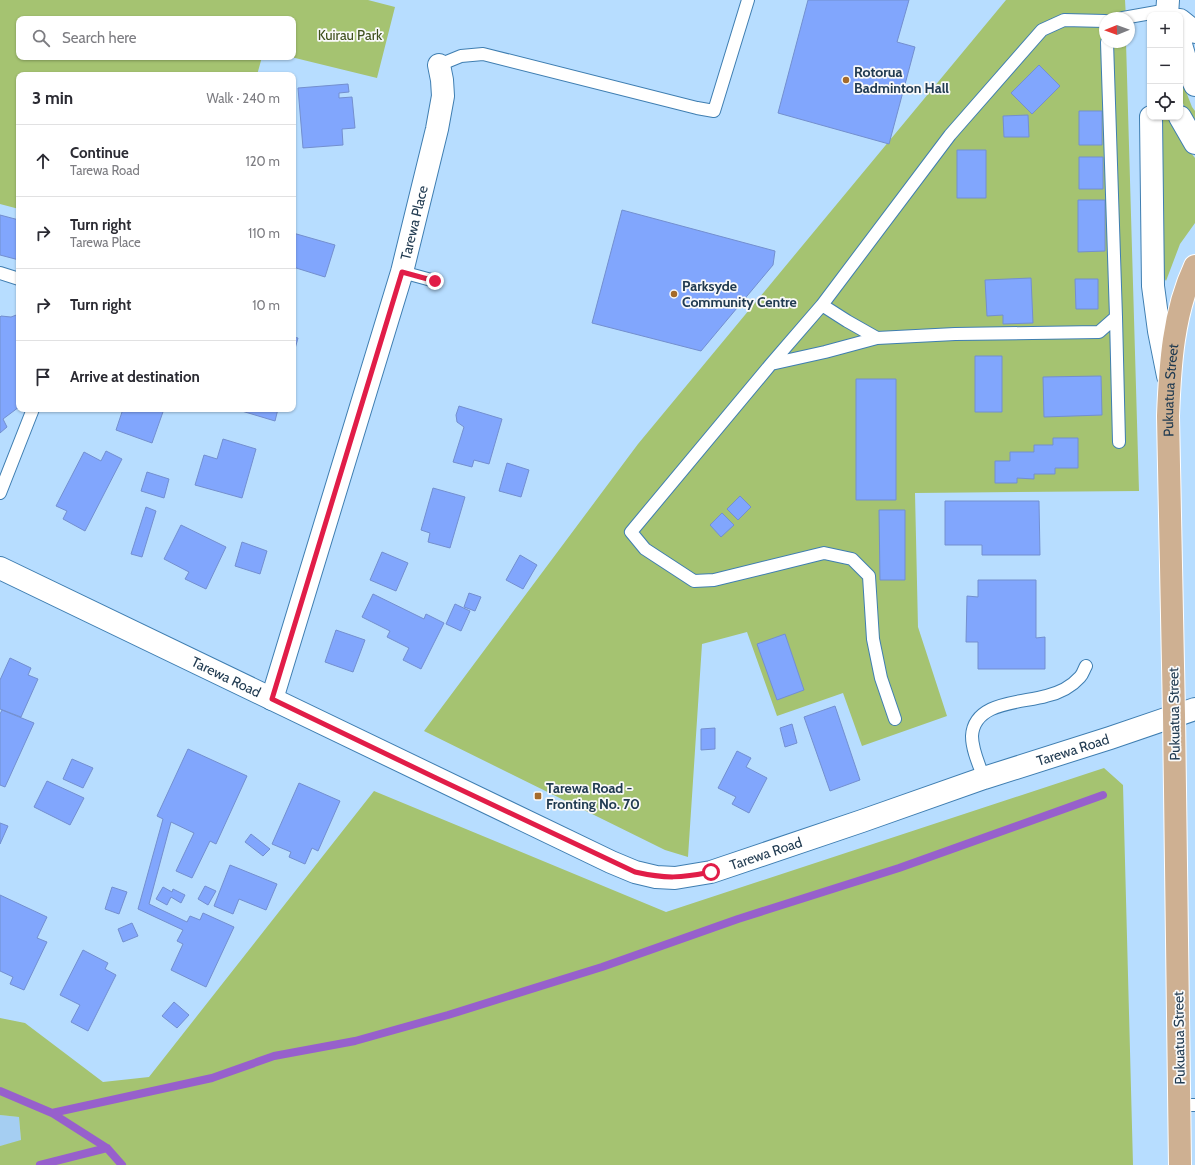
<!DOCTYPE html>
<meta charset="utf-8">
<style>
:root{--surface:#fff;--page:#f2f2f3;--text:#2b2b33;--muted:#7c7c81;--line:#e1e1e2}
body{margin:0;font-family:Cabin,sans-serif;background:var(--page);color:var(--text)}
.controls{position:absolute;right:12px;top:12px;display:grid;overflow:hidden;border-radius:8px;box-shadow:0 1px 3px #0004}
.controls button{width:36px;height:36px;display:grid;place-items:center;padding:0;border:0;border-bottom:1px solid var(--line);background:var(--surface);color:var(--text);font:20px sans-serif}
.compass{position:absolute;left:1099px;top:12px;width:36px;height:36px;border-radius:50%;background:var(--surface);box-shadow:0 1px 3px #0004;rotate:269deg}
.stop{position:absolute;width:12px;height:12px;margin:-9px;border:3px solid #e11d48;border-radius:50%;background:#fff}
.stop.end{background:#e11d48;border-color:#fff;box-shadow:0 1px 4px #0008}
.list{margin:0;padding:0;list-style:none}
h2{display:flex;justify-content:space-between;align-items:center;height:52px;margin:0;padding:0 16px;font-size:17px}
h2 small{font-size:13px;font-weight:400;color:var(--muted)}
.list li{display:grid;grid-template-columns:26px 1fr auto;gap:12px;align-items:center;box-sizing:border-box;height:72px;padding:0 16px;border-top:1px solid var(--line)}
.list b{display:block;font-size:15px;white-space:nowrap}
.list p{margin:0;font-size:13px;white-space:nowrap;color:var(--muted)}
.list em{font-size:13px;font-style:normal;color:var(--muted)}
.icon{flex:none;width:22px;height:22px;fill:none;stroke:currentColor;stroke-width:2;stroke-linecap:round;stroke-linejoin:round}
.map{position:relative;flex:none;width:1195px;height:1165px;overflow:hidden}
.search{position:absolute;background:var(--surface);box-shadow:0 1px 3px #0004;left:16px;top:16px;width:280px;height:44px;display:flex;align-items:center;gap:10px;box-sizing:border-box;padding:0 14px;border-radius:8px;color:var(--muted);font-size:15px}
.panel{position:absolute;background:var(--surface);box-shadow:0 1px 3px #0004;left:16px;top:72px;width:280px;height:340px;border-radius:8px}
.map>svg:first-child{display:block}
</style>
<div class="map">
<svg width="1195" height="1165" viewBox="0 0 1195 1165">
<rect width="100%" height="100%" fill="#b7ddff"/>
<!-- built -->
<path fill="#a5cef2" d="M0,1115L19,1117L21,1141L0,1146Z"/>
<!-- green -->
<path fill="#a5c371" d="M0,0H368L395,7L377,78L291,57H293V19H19V57H262L257,75H19V209L0,204Z
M1006,0H1125L1126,18H1105V42H1126L1139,491L915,493L918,627L947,716L862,746L843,693L777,716L747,632L702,644L688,857L665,850L424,731L638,444Z
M1180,76L1192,107L1195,111V124L1184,106L1180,94Z
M1162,117H1171L1187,148L1195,158V223L1180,244L1166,281L1163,276Z
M1104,768L1123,785L1133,1165H0V1146L21,1140L19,1117L0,1115V1018L25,1023L103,1082L149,1077L374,791L666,912Z"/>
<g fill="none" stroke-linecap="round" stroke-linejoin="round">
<!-- stream -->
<path stroke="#9760cc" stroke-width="8" d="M0,1091L52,1113L107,1148L122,1165
M52,1113L212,1078L274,1056L355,1041L448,1015L602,967L738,919L899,868L1103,795
M40,1165L107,1148"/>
</g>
<!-- building -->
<path fill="#81a6fd" stroke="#738fcf" d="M808,0H909L897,42L915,47L889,144L778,113Z
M1039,65L1060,86L1032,114L1011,93Z
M348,84L349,92L339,93V98L352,97L355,128L342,129L343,145L303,148L298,88Z
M1079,111H1102V145H1079Z
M1028,115L1029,137H1004L1003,116Z
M957,150H986V198H957Z
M1079,157H1103V189H1079Z
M1078,200H1105V251L1078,252Z
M622,210L775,251L773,265L701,351L592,323Z
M0,215L19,220V260L0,255Z
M293,233L335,245L325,277L293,267Z
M1031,278L1033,323L1003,324V315L987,316L985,280Z
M1075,279H1098V309H1076Z
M19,314V407L3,419L7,427L0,433V317L1,316L11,317Z
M293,337L298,338L293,356Z
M975,356H1002V412H975Z
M1101,376L1102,415L1044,417L1043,377Z
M856,379H896V500H856Z
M459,406L502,419L489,464L474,460L472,467L453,462L464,427L457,422L456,415Z
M123,409H164L152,443L116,430Z
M235,409H278L275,421Z
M1053,438H1078V468H1055V474H1034V479L1017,478V483H995V461H1010V452H1034V445H1053Z
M223,439L256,449L242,498L195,485L204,455L217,459Z
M106,451L122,459L85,531L63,519L67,511L56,506L84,452L101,461Z
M507,463L529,470L521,497L499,491Z
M147,472L169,479L164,498L141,491Z
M433,488L465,497L450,548L428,542L430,533L421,530Z
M740,496L751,507L738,520L727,509Z
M945,501H1039L1040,555H982V545H945Z
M146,507L156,511L142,557L131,554Z
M879,510H905V580H880Z
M722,513L734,525L721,537L710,525Z
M181,525L226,547L206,589L185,579L189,572L164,559Z
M242,542L267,551L260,574L235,566Z
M382,552L408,563L396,591L370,580Z
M520,555L537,565L523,589L506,580Z
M978,580H1036V638L1045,637V669H978V642H966L967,596L978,597Z
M469,593L481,597L475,611L464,607Z
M373,594L424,619L426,614L444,623L421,669L403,660L409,648L387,637L390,631L362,617Z
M455,604L470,611L461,631L446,624Z
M336,630L365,640L353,672L325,662Z
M785,634L804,690L777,700L757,644Z
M10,658L31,668L28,675L38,679L21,717L0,709V680Z
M835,706L860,780L830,791L804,717Z
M2,710L34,723L5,787L0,785V714Z
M792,724L797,743L785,747L780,728Z
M715,728V749L701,750V729Z
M188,749L247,776L216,844L210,841L192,878L176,871L194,833L171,822L149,904L187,922L190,916L200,920L203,913L234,927L206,987L171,970L183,944L177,941L183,930L138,909L163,819L157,816Z
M737,751L751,758L746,767L767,778L749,813L732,804L736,797L718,788Z
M72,759L93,768L83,788L63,779Z
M47,781L84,798L70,825L34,807Z
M299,783L340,801L318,851L312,848L305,864L289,857L291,852L272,844Z
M0,823L8,826L0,844Z
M251,834L270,849L263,856L245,842Z
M230,865L277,884L266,910L239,899L233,914L214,906Z
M205,886L216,891L208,905L198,899Z
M112,887L127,892L119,914L105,909Z
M163,887L172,892L173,889L185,895L181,903L171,897L167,905L156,899Z
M0,895L47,917L37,938L47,942L24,990L10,984L13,977L0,971Z
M132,923L138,936L123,942L118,929Z
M83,950L108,963L105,969L116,975L88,1031L71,1022L80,1005L60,995Z
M174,1002L189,1015L177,1028L162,1016Z"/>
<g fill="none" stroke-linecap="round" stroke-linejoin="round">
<!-- lane casing -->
<g stroke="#3f7eb1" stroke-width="14">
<path id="lane" d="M1123,18L1168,10
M439,65L461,56L483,54L697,108L714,111L748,0
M402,272L435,281
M0,273L19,279
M822,305L950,135L1042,30L1064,20L1105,21
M1116,317L1119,442
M771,364L825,352L877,338
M0,493L33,409
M895,719L881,678L873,639L869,576L852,559L824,553L714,580L694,581L645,549L631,532L771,364L822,305L847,321L877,338L955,334L1099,332L1116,317L1107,42
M984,778C979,765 972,750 972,736C974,701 1022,703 1046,696C1059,693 1072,686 1080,677C1083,674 1084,669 1086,666
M1180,1105H1195"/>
</g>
<!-- street casing -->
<g stroke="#3f7eb1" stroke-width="24">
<g id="street">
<path id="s1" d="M0,568L611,862L635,872L656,877L675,878L711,872L862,821L984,778L1110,738L1195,709"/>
<path id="s2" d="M272,699L402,272L437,129L443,96L442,80L439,65"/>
</g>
</g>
<!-- secondary casing -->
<g stroke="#3f7eb1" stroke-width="24">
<path id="secondary" d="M1167,15L1168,0
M1180,20L1195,32
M1180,41L1189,72L1195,85
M1151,117L1153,286L1159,331L1168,376
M1180,117L1195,143"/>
</g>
<!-- primary casing -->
<g stroke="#fff" stroke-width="24">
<g id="primary">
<path id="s3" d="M1180,1165L1174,715L1168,416C1170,365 1173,313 1195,266"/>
</g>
</g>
<!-- lane -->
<use href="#lane" stroke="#fff" stroke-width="12"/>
<!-- street -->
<use href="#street" stroke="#fff" stroke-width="22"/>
<!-- secondary -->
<use href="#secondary" stroke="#fff" stroke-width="22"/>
<!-- primary -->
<use href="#primary" stroke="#ceb092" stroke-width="22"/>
</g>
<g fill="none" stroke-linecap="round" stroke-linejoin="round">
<!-- route -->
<path stroke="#e11d48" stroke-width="5" d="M435,281L402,272L272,699L436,778L635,872C666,879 681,878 711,872"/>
</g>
<!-- markers -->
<g fill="#a56b2b" stroke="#f9f9f9" stroke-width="1.5">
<circle cx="846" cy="80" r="4"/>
<circle cx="674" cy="294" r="4"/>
<rect x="534" y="792" width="8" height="8" rx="2"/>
</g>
<g text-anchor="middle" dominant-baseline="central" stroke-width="3.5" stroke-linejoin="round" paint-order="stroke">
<!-- park labels -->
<g font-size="14" fill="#3e4f1c" stroke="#f9f9f9">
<text x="350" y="35">Kuirau Park</text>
</g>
<!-- poi labels -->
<g font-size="14" font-weight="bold" fill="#213b51" stroke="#f9f9f9" text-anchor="start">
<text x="854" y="72">Rotorua<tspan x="854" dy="16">Badminton Hall</tspan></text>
<text x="682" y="286">Parksyde<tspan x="682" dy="16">Community Centre</tspan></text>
<text x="546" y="788">Tarewa Road -<tspan x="546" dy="16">Fronting No. 70</tspan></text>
</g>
<!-- street labels -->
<g font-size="14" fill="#213b51" stroke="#f9f9f9">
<text stroke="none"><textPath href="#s2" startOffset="497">Tarewa Place</textPath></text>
<text stroke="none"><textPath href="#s3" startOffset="775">Pukuatua Street</textPath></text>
<text stroke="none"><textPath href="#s1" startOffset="251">Tarewa Road</textPath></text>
<text transform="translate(1174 714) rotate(-91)">Pukuatua Street</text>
<text stroke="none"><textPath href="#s1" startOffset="1163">Tarewa Road</textPath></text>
<text stroke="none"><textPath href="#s1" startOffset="839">Tarewa Road</textPath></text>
<text transform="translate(1179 1038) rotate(-91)">Pukuatua Street</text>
</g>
</g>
</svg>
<div class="controls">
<button>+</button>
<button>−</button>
<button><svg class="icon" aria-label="locate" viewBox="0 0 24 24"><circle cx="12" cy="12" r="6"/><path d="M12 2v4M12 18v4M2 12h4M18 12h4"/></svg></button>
</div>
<svg class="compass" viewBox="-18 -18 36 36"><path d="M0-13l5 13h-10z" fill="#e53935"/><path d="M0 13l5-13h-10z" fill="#7c7c81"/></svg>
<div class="stop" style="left:711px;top:872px"></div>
<div class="stop end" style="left:435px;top:281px"></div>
<div class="search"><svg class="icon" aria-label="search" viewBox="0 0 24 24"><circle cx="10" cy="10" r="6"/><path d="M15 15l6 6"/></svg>Search here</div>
<section class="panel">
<h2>3 min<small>Walk · 240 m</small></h2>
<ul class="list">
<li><svg class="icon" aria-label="ahead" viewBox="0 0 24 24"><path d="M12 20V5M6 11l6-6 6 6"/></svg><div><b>Continue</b><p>Tarewa Road</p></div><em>120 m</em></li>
<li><svg class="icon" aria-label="right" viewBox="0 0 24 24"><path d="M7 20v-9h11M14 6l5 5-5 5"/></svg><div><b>Turn right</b><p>Tarewa Place</p></div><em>110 m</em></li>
<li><svg class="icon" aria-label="right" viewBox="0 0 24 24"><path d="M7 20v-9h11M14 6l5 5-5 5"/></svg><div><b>Turn right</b></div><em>10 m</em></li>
<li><svg class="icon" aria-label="arrive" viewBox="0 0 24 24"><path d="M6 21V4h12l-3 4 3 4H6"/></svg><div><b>Arrive at destination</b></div></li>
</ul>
</section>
</div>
